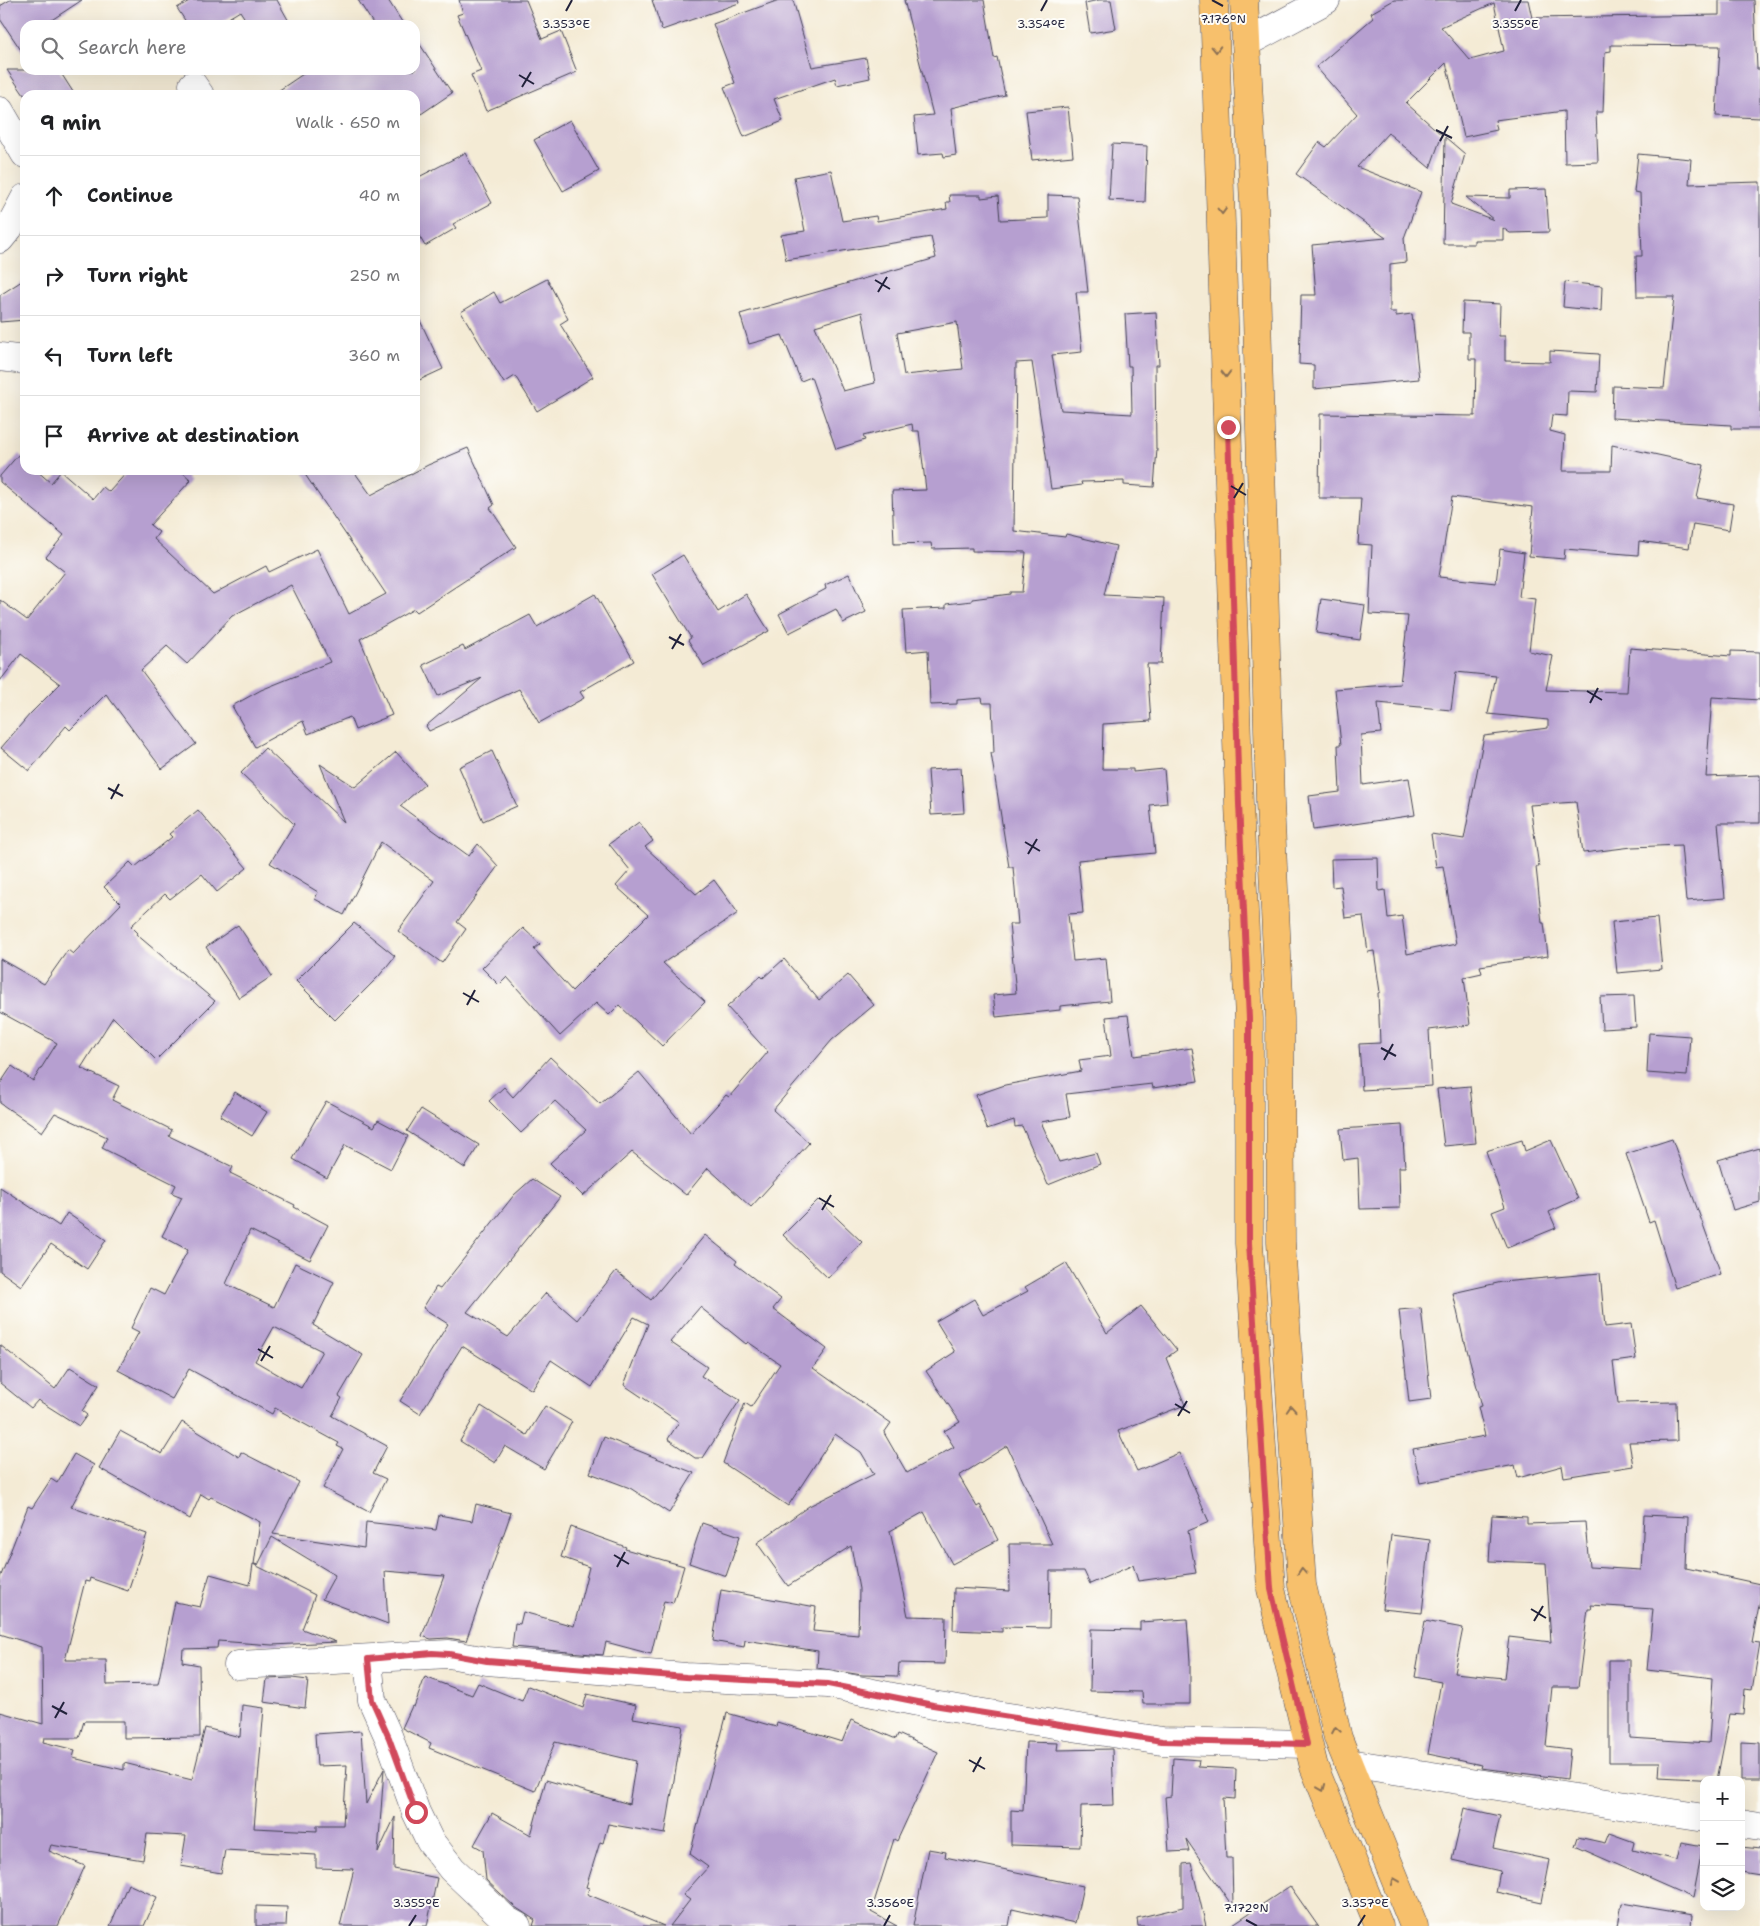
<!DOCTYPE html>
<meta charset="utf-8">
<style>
:root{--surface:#fff;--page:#f6f6f6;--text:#202124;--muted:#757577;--line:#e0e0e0}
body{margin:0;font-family:"Shantell Sans",sans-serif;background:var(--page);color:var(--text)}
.controls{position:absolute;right:15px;bottom:15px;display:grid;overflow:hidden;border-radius:10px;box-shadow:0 5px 20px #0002}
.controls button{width:45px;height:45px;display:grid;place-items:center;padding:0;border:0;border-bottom:1px solid var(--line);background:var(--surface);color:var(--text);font:25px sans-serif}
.stop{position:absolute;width:15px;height:15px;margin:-11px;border:4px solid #d1495b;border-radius:50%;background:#fff}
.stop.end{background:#d1495b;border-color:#fff;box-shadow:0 1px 5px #0008}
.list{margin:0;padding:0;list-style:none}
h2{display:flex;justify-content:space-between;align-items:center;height:65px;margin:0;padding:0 20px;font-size:21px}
h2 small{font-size:16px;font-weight:400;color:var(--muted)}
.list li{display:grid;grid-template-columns:32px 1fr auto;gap:15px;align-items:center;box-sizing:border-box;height:80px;padding:0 20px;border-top:1px solid var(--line)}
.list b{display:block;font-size:19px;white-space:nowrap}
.list em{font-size:16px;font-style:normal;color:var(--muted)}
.icon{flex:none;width:28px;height:28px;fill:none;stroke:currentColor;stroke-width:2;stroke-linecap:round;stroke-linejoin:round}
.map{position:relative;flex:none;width:1760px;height:1926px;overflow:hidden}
.search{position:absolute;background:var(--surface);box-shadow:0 5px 20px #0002;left:20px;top:20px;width:400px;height:55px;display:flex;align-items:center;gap:12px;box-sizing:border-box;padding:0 18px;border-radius:15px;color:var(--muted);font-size:19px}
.panel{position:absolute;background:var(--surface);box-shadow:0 5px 20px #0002;left:20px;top:90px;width:400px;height:385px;border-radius:15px}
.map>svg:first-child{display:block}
</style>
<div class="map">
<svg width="1760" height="1926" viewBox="0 0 1760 1926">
<rect width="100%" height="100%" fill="#fdfcf7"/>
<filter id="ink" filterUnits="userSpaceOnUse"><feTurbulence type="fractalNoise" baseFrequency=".02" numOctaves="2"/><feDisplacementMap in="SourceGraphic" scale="10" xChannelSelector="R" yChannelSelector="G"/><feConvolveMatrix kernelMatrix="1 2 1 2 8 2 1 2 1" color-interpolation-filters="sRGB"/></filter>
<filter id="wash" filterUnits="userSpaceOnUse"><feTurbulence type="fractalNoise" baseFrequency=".0096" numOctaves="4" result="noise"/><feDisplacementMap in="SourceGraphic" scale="20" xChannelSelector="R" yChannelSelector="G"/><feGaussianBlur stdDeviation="1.12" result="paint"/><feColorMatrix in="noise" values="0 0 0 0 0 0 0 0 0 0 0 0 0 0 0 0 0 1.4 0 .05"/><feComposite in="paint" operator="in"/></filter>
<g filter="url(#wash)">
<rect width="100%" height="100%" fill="#f4ebd5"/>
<g id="blocks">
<!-- building -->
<path fill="#b69fd0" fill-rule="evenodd" d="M10,0H82L44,25H25V56L0,19V6Z
M191,0H277L291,25H249L240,11L217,25H188L177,8Z
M358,0H388L404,25H374Z
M459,0H526L542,39L561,31L577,72L486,111L471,75L481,71L457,15L463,13Z
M652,0H738L739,3L662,30Z
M779,0H793L812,67L866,58L870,78L837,85L835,78L774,99L783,121L744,137L724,87L735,83L713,24Z
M904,0H984L994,58L997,57L1005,95L951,108L956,155L944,157L943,153L918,155L914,117L933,115Z
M1099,0H1111L1116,29L1090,33L1085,3Z
M1394,0H1528L1532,18L1719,15V0H1754L1757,69H1760V118L1716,116L1720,46L1611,45V51L1605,52L1603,112H1596L1598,162L1565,163L1564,111L1495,120L1497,130L1464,137L1446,63L1406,103L1442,135L1430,168L1388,133L1357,167L1421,192L1404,238L1406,262L1390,264V312H1396V316L1412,314L1419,379L1314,389V365L1299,364L1301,295H1316L1312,245L1386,238L1296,174L1319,142L1326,147L1357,114L1316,67L1373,18L1371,13ZM1494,3L1504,51L1470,60L1441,27Z
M415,37L452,93L421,114L415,105V95H272L309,70H415Z
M7,70H59L75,95H24Z
M1068,107L1073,156L1032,160L1026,111Z
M570,120L599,171L563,191L534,140Z
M1445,137L1465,154L1451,204L1494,220L1466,197L1510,198V190L1546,189L1549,232L1510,233L1503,228V240H1474V244H1443Z
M1112,144L1147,146L1145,202L1109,200Z
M465,153L492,203L453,224L456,228L425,246L415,229V179Z
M1638,154L1691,159L1689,184L1760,182V429H1731V425L1612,418L1613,386L1664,388L1674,297H1637L1636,256H1642L1640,193L1634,192Z
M831,170L842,221L876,216L877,221L947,209L946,202H950L949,195H981V198L998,196L1000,220L1048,218V195L1077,196L1088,292H1076L1082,352L1052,355L1061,410L1132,414L1131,366H1128L1125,314L1156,312L1159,365H1155L1156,449H1157L1154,487L1124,485V481L1081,482L1082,485L1051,489L1032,362L1016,363L1014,531L1065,537L1066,534L1116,546L1104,595L1164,598L1161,664H1147L1151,721L1103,724L1102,769H1133V772L1164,769L1167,803L1150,805L1155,853L1078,860L1083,913L1068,914L1073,961L1106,958L1110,1001L1060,1006V1010L996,1017L993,995L1016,993L1009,924H1018L1013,867H1009L991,753H994L992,703H983L982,698L957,700V704L930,705L928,650L906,652L903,610L946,608V604L972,601V599L1010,594V592H1022L1026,552L972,551V548L932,549L931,543L894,544L892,491L926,490L919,431H913L912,424L863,436L865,440L836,449L811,377L801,381L782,335L749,344L740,314L936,258L931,237L786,260L781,235L805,231L794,177ZM862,312L875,383L843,391L815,326ZM957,322L963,369L904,375L897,333Z
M25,279V320L0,322V295Z
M547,279L568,319L560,324L593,377L537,411L515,376L504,383L461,312L494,292L500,303Z
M1565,282L1602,286L1601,311L1563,307Z
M1463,302L1500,304L1499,336H1505V361L1550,362V351L1599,354L1597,392L1568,391L1567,416L1552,415L1550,431L1565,435L1563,471H1611L1612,445L1704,465L1697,498L1733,504L1729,530L1693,524L1689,548L1639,541L1638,555L1565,549L1564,559L1529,556L1533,507L1452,497L1439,577L1496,583L1500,549L1524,553L1519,597L1535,599L1529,651L1553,656L1546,690L1627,692L1630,648L1731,656V651L1760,652V700L1712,697L1706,777L1760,775V823H1718L1725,898L1686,901L1681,845L1632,847L1583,853L1576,802L1530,805L1539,867H1536L1542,923H1544L1548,956L1480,966L1482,973L1464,977L1470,1025L1429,1030L1432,1086L1362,1090L1359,1044L1380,1043L1378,993L1380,992L1374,951L1368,952L1363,916L1345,918L1341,886L1332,887L1331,859L1378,858L1379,891L1385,890L1388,918L1402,916L1407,954L1456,944L1443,866L1436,867L1431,834L1464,839L1484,736L1548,728V720L1488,714L1496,676L1456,672L1451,710L1378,703L1381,733L1361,735L1363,785L1409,778L1415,815L1313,830L1309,796L1340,792L1338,745H1341L1335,689L1400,684L1408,616L1369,614L1372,545L1358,544L1361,498H1319L1320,414L1475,416L1476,359H1469V332H1462Z
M415,310L443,369L415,382Z
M468,448L494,505L490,508L516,547L417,612L414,609L360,639L392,715L355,730L350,717L308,734L303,721L255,747L232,706L261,690L330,662L291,585L232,616L187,664L167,646L141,670L196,744L162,769L106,694L70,730L66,726L29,771L1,748L30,714L60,684L21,654L0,681V600L27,620L65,572L46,557L64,535L0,482V476L19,454L25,460V470H36L51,483L61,471L93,499L103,487L109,492L129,470H180L191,480L150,525L159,532L154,539L213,594L266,566L269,572L317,549L349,614L386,594L302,470H353L371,495L428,465Z
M683,555L718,612L746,594L769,631L704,666L688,640L691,638L652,574Z
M849,574L866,612L843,623L836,609L789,633L779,614L826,589L825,585Z
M595,594L634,661L580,692L584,698L539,723L519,689L429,731L426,726L482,678L438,696L423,665L463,646L465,650L530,615L537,627Z
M1321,599L1365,605L1360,640L1316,633Z
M265,748L344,822L320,764L355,787L396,752L425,784L400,806L469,856L478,844L498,866L457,922L466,929L442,963L398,931L434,881L381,842L344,915L315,899L318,892L270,863L294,824L241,773Z
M492,751L517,806L483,821L459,767Z
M961,768L964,813L931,815L928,770Z
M198,810L247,868L217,892L202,874L170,899L165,894L131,926L138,933L136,934L215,1001L156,1060L113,1017L81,1068L119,1086L112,1100L172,1130L169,1136L233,1167L230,1173L295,1205L294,1207L328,1225L310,1260L250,1230L226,1284L274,1307L295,1263L334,1282L313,1325L363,1355L339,1396L342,1398L332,1416L387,1446L373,1473L386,1479L369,1512L323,1488L343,1449L337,1446L339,1443L275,1408L272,1414L189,1369L172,1399L118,1370L139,1332L131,1328L150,1288L164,1295L188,1250L162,1236L182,1197L172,1193L176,1185L102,1148L107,1137L55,1113L42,1132L0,1103V1084L12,1066L33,1081L57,1043L0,1012V959L44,984L68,950L73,954L121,904L104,887L130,862L135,867L172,837L169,834ZM274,1327L322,1351L301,1388L255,1361Z
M639,822L653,841L645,847L696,894L714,880L738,913L663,963L705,1002L662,1046L619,1005L609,1015L596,1003L560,1036L507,977L499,985L482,968L523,928L540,944L534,949L572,991L648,915L616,886L630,870L609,844Z
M1657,918L1662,969L1617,973L1612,922Z
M354,923L395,956L379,976L335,1020L296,981Z
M238,925L272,976L239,998L206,947Z
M784,959L819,1000L848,975L874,1005L832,1040L773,1110L809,1143L751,1207L708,1168L686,1195L632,1152L583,1196L550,1163L586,1130L555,1101L521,1133L489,1101L504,1087L513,1097L550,1057L600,1104L639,1072L691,1134L726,1095L729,1097L768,1052L727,1007L761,976L763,978Z
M1634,996L1636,1027L1602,1029L1600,997Z
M1128,1015L1134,1056L1192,1048L1198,1081L1153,1088L1152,1084L1066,1094L1070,1117L1041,1122L1059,1162L1096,1153L1100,1164L1048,1185L1022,1126L1015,1127L1014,1120L987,1129L976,1095L1005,1085L1081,1071L1079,1060L1111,1056L1106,1017Z
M1649,1033L1690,1036L1687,1076L1647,1073Z
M1470,1086L1476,1143L1444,1146L1437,1089Z
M235,1092L267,1112L252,1136L220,1116Z
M326,1101L374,1127L378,1120L408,1136L391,1169L345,1145L327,1178L293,1159Z
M421,1109L479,1145L465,1168L407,1131Z
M1402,1125L1405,1167H1399L1400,1208L1360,1209L1358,1158L1343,1160L1340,1129Z
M1672,1139L1721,1274L1675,1288L1654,1220L1649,1222L1626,1154Z
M1522,1140L1525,1151L1551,1140L1578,1199L1549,1212L1556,1228L1507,1248L1492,1212L1505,1207L1486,1151Z
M1760,1148V1202L1733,1210L1718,1160Z
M532,1179L560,1197L467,1312L508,1337L546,1293L577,1320L616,1271L651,1300L705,1235L737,1261L735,1264L781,1299L773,1309L827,1349L813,1368L891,1423L884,1433L907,1473L954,1447L944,1431L960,1422L926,1371L955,1352L936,1321L974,1299L983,1315L1028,1291L1025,1287L1066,1263L1107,1333L1141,1306L1177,1350L1166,1358L1185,1405L1118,1431L1137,1471L1179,1453L1209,1522L1188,1531L1196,1573L1138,1581L1133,1565L1090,1584L1084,1571H1050L1049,1628L1002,1627V1632L953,1630L954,1588L1010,1591L1009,1544H1052L1007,1446L959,1476L977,1507L980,1505L998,1540L952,1564L924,1512L890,1531L908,1616L946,1617L945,1664L899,1663L898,1676L862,1675L817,1668L818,1651L745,1640L744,1647L713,1641L721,1590L816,1607L813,1631L858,1635L859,1589L851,1546L788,1586L757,1543L809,1506L874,1474L861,1452L835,1434L788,1506L723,1463L745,1403L751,1407L780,1364L748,1342L746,1344L700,1307L670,1342L707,1367L701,1376L740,1400L703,1458H695L668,1439L679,1422L624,1385L648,1324L634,1317L592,1387L551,1360L532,1390L462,1346L420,1414L400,1401L448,1324L423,1308L436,1287L440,1289L514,1195Z
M0,1187L59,1226L67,1213L106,1240L87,1269L51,1244L21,1286L0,1271Z
M818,1200L862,1242L828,1278L783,1235Z
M1600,1273L1605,1327L1631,1324L1636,1359L1613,1362L1618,1403L1676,1402L1677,1441L1629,1442L1633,1466L1564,1477L1562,1466L1518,1478L1515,1465L1420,1483L1413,1449L1485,1436L1478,1407L1482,1406L1465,1342H1464L1453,1293L1502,1282Z
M1421,1308L1431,1399L1409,1402L1399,1310Z
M0,1345L55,1389L70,1367L99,1385L82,1411L87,1415L79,1426L38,1400L31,1408L0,1383Z
M481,1406L527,1435L545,1406L572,1422L544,1469L505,1446L495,1463L460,1441Z
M182,1422L239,1457L241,1452L299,1482L273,1534L364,1548L366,1522L436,1530L439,1515L472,1521L476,1504L511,1513L466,1641L448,1638L431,1639L422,1636L444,1576L385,1571L388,1624L322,1599L335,1575L272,1537L258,1565L254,1564L260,1522L211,1497L209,1499L201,1494L190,1519L99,1468L120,1431L162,1454Z
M604,1437L694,1473L669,1513L630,1488L590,1473Z
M74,1454L94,1465L71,1507L147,1534L128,1591L90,1578L89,1582L85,1581L65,1660H106L107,1685L158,1684L175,1602L200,1607L210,1574L250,1585L253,1564L315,1595L302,1629L336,1642L272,1645L218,1641L217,1648L183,1649L182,1662L199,1665L200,1737L124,1738V1721H84L79,1738H44L43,1742L75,1750L73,1758L124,1770V1763L192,1780L205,1728L240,1737L242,1705L264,1708L254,1828L317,1831V1825H343L347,1765L317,1766L315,1734L361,1731L366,1804L384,1769L378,1853L395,1817L394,1869L437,1878L427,1926H340L354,1869L316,1868V1855L225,1850L221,1873L181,1866L186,1836L147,1834L143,1860L51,1845L49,1851L85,1866L58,1926H0V1712L43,1724L42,1647L0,1634V1578L28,1506L32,1508L51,1479L57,1483Z
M1492,1515L1527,1517V1524L1585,1522L1589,1567L1641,1570L1644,1515L1688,1517L1686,1568L1760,1584V1600L1752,1642L1760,1643L1752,1690L1745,1689L1743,1715L1730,1714L1717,1780L1659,1777L1660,1762H1609V1660H1630V1738L1709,1743L1713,1678L1647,1670L1653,1609L1591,1605L1592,1609H1588L1578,1687H1552L1546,1746L1570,1749L1567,1779L1481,1768L1482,1765L1428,1754L1441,1682L1415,1677L1425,1621L1463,1628L1454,1673L1504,1678L1509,1637L1551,1642L1546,1563L1489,1561Z
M702,1523L740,1536L726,1576L689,1563Z
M571,1527L626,1547L625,1549L684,1566L673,1603L664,1601L651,1654L606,1642L603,1655L512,1647L515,1623L520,1624L523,1612L574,1626L589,1567L561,1557Z
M1391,1535L1430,1540L1422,1613L1382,1609Z
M1187,1619L1190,1661V1704H1143L1142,1692L1090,1691L1091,1629L1140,1630V1622Z
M425,1677L472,1695L478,1683L522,1701L528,1686L583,1708L587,1694L636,1705L633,1718L683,1726L665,1834L608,1824L603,1843L600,1842L586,1887L589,1888L587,1894L664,1926H533L535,1920L515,1907L486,1880L483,1850L474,1845L492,1813L531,1835L546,1780L629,1804L636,1761L555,1742L535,1791L429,1748L431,1743L402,1728L412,1706L414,1707Z
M292,1678L308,1680L305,1708L264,1702L267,1679Z
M727,1713L776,1727L777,1722L842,1742L851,1720L896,1739L898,1734L938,1752L897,1841L894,1839L871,1912L897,1926H670L690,1900L683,1895L708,1867L690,1854Z
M1026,1742L1058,1743L1057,1750L1112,1749L1114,1805L1081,1806L1080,1847L1011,1845V1810L1023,1811Z
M1741,1742L1760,1743V1780H1741Z
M1173,1758L1199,1760L1198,1767L1236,1769L1235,1799L1223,1798L1226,1858H1232L1233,1907L1186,1839L1189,1851L1169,1852L1165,1797L1171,1796Z
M1464,1808L1500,1816L1493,1848L1550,1860L1542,1902L1496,1892L1500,1871L1452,1860Z
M1609,1833L1634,1842L1632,1849L1677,1860L1681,1842L1703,1846L1693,1898L1575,1846L1578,1837L1605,1843Z
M1741,1847L1760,1849V1875L1741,1872Z
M928,1849L946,1852L945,1857L1083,1886L1075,1923L1012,1909L1009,1926H913Z
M1191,1863L1206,1926H1138L1137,1918L1183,1907V1864Z
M128,1884L157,1897L144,1926H110Z
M1290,1886L1318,1926H1230Z
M1622,1903L1692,1915L1691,1926H1618Z
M256,1906L287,1907L286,1926H256Z"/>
</g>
</g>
<g filter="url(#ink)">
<use href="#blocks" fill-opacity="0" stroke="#424052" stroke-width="1"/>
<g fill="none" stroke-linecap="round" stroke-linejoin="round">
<!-- minor casing -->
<g stroke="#424052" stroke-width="29">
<path id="minor" d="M1246,43L1326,0
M193,85L200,95
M0,111L25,154
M0,239L9,228L25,198
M0,357L25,360
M368,1659L372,1700L389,1738L416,1812L430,1841L452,1869L506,1920L517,1926
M238,1665L449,1654L487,1661L686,1677L828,1684L933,1705L1162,1741L1307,1744
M1348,1763L1704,1818
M1741,1824L1760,1827"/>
</g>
<!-- major casing -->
<g stroke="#424052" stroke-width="29">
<path id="major" d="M1214,0L1239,804L1249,1019V1243L1271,1589L1314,1767L1379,1926
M1244,0L1254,203L1270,803L1280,1018L1281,1242L1302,1585L1338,1738L1414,1926"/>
</g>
<!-- minor -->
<use href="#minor" stroke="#fff" stroke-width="28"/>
<!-- major -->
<use href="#major" stroke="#f7c06c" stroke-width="28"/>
</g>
<!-- one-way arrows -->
<defs><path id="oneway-chevron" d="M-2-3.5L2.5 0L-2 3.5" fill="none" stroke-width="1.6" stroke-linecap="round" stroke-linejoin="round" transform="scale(1.25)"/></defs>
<g stroke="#8c7154">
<use href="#oneway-chevron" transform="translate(1216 49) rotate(88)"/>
<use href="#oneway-chevron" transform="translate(1222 211) rotate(88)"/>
<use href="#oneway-chevron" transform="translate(1226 374) rotate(89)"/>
<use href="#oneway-chevron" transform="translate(1291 1409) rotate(-94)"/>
<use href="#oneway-chevron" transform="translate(1302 1571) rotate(-94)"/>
<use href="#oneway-chevron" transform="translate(1336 1730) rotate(-100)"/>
<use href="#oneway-chevron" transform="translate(1322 1788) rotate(68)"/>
<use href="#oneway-chevron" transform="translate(1395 1881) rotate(-112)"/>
</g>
</g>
<g fill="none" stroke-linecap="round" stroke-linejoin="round" filter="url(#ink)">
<!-- route -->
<path stroke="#d1495b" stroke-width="6" d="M416,1812L389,1738L372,1700L368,1659L432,1653L449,1654L487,1661L686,1677L828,1684L933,1705L1162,1741L1307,1744L1271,1589L1249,1243V1019L1239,804L1228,427"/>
</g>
<!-- ticks -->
<path fill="none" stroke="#22223b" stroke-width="2" d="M1212,0L1223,6M566,11L572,0M1041,11L1047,0M1515,11L1521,0M519,75L534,84M522,87L531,72M1436,130L1452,138M1440,141L1448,126M875,280L890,289M878,292L887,277M1231,486L1246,495M1234,498L1243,483M669,637L684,645M672,649L681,634M1587,691L1602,700M1590,703L1598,688M108,788L123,796M111,799L119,784M1025,842L1040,851M1028,854L1037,839M463,993L479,1002M467,1005L475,990M1381,1048L1396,1056M1384,1060L1393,1044M819,1198L834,1207M822,1210L831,1195M258,1349L273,1358M261,1361L270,1346M1175,1404L1190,1413M1178,1416L1187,1401M614,1555L629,1564M617,1567L625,1552M1531,1609L1546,1618M1534,1621L1543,1606M52,1706L67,1714M55,1718L64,1702M969,1760L985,1769M973,1772L981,1757M1246,1920L1257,1926M409,1926L416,1915M884,1926L890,1915M1358,1926L1365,1915"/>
<g font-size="12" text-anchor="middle" fill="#22223b" stroke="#fdfcf7" stroke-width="4" stroke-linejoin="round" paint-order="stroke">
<text x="1223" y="23">7.176°N</text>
<text x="566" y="28">3.353°E</text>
<text x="1041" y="28">3.354°E</text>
<text x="1515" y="28">3.355°E</text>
<text x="416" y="1907">3.355°E</text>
<text x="890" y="1907">3.356°E</text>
<text x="1365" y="1907">3.357°E</text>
<text x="1246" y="1912">7.172°N</text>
</g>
</svg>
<div class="controls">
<button>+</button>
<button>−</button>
<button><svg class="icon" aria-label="layers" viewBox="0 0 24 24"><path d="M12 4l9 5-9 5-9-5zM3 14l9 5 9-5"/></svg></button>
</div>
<div class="stop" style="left:416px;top:1812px"></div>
<div class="stop end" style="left:1228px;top:427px"></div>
<div class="search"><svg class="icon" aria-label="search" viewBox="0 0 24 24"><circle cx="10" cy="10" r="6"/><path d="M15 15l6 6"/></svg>Search here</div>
<section class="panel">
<h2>9 min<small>Walk · 650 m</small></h2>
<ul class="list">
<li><svg class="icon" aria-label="ahead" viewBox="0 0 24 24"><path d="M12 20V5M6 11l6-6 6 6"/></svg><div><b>Continue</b></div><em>40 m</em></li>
<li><svg class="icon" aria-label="right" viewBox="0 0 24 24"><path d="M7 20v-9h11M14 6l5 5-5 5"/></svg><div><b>Turn right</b></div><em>250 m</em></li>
<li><svg class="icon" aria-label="left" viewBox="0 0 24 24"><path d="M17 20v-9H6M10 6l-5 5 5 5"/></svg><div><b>Turn left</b></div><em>360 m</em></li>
<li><svg class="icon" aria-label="arrive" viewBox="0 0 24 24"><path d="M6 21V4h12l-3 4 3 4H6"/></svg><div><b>Arrive at destination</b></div></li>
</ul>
</section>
</div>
